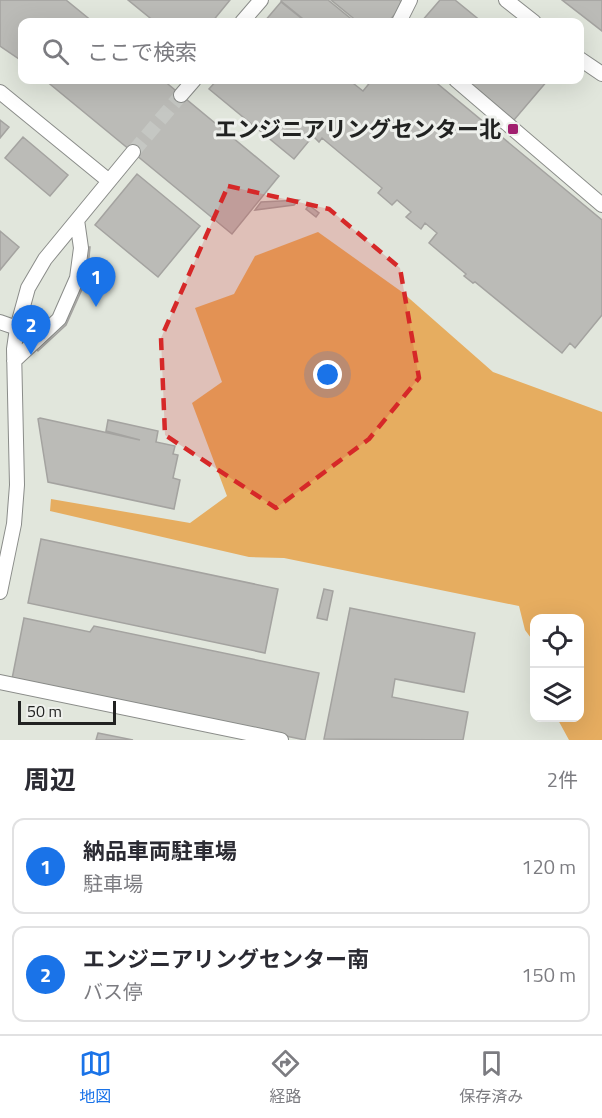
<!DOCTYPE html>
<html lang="ja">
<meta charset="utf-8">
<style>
:root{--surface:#fff;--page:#f2f2f3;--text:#2b2b33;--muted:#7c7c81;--line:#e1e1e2;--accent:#1a73e8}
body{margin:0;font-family:"Titillium Web","Noto Sans JP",sans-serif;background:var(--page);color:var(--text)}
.controls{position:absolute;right:18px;bottom:18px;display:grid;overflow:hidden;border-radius:12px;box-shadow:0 6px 24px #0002}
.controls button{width:54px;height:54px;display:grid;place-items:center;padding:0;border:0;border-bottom:2px solid var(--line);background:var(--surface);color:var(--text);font:30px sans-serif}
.scale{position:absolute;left:18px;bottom:15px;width:98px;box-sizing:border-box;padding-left:6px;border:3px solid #212221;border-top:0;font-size:16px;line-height:21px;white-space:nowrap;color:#212221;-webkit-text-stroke:4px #eef0ec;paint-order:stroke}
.you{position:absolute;left:328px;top:375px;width:21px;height:21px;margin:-15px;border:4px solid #fff;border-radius:50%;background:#1a73e8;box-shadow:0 0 0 9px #1a73e833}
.badge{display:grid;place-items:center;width:39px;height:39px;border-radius:50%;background:var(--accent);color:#fff;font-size:20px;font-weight:700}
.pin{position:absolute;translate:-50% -50px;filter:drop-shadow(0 2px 3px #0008)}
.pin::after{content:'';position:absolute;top:32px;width:21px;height:18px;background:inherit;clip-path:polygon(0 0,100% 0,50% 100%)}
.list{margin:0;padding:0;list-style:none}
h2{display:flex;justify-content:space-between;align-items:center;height:78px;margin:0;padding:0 24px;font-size:26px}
h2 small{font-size:20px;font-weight:400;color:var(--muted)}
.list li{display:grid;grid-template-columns:39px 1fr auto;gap:18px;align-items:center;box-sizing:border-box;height:96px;margin:0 12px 12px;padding:0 12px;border:2px solid var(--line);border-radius:12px}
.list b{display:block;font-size:22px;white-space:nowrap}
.list p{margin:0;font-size:20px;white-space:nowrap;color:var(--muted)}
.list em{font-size:20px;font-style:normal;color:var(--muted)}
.icon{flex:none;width:33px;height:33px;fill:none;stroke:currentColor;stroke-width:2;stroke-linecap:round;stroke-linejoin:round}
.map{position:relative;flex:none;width:602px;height:740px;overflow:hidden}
.search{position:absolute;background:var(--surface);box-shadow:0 6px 24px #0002;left:18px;right:18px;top:18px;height:66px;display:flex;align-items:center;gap:15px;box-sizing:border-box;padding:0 21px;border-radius:12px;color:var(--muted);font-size:22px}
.sheet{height:294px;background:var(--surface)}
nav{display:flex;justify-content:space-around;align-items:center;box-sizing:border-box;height:84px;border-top:2px solid var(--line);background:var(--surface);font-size:16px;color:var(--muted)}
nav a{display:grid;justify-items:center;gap:3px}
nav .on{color:var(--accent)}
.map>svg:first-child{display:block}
</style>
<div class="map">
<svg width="602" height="740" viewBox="0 0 602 740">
<rect width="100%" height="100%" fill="#eef0ec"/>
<!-- built -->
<path fill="#e1e6dc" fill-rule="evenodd" d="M0,0H602V740H0ZM22,22H580V80H22ZM534,618H580V718H534Z"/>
<!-- forest -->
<path fill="#e6ad60" d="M318,232L402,292L493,372L602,412V740H569L557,718H580V618H534V642L525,630L519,606L284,558L249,557L50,511L51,499L190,523L227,496L192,403L222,382L195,308L234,294L255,256Z"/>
<!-- building -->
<path fill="#bbbbb7" stroke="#a4a3a0" stroke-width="1.5" d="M0,0H66L93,22H22V61L0,46Z
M128,0H230L212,22H155Z
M282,0H328L355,22H307L281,1Z
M331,0H399L404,4L388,22H358Z
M440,0H455L482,22H421Z
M562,0H602V31Z
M281,2L306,22H264Z
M45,80H163L279,176L232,234Z
M217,80H349L363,91L372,80H433L602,220V315L575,348L570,343L562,353L475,282L473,283L464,276L466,274L429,243L437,233L425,223L421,229L406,217L411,212L397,200L392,205L378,193L382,188L322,138L319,142L313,136L294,159L209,89Z
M465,80H548L514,120Z
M0,120L9,127L0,138Z
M23,137L68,175L50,196L5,158Z
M137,174L200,226L158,277L95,225Z
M299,200L294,205L255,210L261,202Z
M309,205L319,213L316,217L306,209Z
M0,231L19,247L0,270Z
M84,247H90L87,278L66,325L38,351L35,347L82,277Z
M40,418L140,440L106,431L108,420L158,431L156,442L175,446L173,454L178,455L173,478L180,480L174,509L48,482L38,419Z
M41,539L278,589L265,653L28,603Z
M324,589L333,591L327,620L317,618Z
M350,608L475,633L464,692L395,679L392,697L468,712L463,740L324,739Z
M24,618L90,632L94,626L319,673L305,740L12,679Z
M98,733L133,740H96Z"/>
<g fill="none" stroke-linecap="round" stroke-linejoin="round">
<!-- minor-tunnel -->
<path stroke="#c5c7c3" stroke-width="14" stroke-dasharray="14 7" stroke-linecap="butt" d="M133,152L181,95"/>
<!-- minor casing -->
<g stroke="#8a8c89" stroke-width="16">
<path id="minor" d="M506,0L534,22
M242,22L261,0
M399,22L410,0
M580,59L602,74
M456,80L602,205
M0,92L109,181
M181,95L194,80
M0,322L17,328
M14,361L59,319L77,278L81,248L77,220
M0,592L14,524L17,485L14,349L17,328L28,288L45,259L133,152
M0,682L281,740"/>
</g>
<!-- minor -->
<use href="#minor" stroke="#fff" stroke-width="14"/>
</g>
<!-- marked area -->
<path fill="#d62828" fill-opacity="0.2" stroke="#d62828" stroke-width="4.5" stroke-dasharray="12 8" stroke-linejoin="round" d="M228,186L329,209L400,268L419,378L369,439L276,508L165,435L161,338Z"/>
<!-- markers -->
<rect fill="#a11f6f" stroke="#eef0ec" stroke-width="2" x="507" y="123" width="12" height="12" rx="3"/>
<g text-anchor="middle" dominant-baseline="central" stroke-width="6" stroke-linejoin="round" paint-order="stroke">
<!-- poi labels -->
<g font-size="22" font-weight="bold" fill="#212221" stroke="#eef0ec" text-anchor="end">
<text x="501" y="129">エンジニアリングセンター北</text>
</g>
</g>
</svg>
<div class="controls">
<button><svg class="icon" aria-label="locate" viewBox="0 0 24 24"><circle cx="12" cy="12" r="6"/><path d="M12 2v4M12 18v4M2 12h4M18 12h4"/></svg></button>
<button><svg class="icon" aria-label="layers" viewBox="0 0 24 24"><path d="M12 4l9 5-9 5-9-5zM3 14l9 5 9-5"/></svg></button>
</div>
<div class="scale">50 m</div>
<div class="you"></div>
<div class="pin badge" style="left:96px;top:307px">1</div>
<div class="pin badge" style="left:31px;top:355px">2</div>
<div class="search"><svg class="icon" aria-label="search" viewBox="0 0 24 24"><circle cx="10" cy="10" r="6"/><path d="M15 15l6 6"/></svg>ここで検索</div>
</div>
<section class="sheet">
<h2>周辺<small>2件</small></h2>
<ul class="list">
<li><span class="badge">1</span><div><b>納品車両駐車場</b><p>駐車場</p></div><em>120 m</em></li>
<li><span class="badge">2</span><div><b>エンジニアリングセンター南</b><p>バス停</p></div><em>150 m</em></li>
</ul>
</section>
<nav>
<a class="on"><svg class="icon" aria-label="map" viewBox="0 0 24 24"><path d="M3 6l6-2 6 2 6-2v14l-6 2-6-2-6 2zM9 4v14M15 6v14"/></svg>地図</a>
<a><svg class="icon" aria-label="directions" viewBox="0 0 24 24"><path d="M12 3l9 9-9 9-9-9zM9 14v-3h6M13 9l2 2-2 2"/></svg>経路</a>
<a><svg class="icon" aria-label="saved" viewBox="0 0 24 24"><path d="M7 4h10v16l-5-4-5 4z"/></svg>保存済み</a>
</nav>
